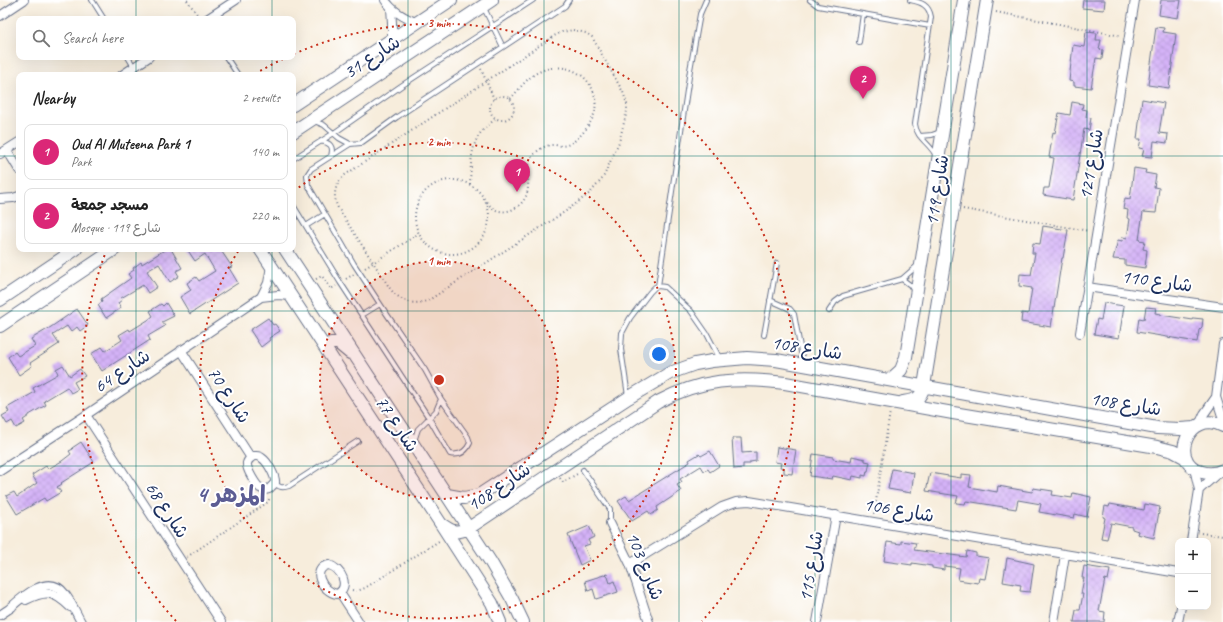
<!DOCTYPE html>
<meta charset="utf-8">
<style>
:root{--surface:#fff;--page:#f6f6f6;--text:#222;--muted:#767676;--line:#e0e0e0;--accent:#db2777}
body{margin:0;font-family:Caveat,"Playpen Sans Arabic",sans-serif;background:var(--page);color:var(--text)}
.controls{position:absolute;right:12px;bottom:12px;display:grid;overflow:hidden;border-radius:8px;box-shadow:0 4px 16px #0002}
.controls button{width:36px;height:36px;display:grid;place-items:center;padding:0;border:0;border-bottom:1px solid var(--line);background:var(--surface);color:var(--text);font:20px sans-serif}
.you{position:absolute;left:659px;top:354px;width:14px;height:14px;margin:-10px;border:3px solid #fff;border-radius:50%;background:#1a73e8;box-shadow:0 0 0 6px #1a73e833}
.badge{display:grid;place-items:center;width:26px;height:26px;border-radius:50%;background:var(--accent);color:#fff;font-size:13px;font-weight:700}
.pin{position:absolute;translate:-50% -33px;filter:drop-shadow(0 1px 2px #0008)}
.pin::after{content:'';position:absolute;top:21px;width:14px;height:12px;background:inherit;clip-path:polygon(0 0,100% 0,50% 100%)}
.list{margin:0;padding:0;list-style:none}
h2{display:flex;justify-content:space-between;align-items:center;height:52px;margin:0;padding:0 16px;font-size:17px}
h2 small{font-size:13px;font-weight:400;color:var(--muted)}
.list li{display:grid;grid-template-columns:26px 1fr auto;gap:12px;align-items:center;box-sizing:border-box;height:56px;margin:0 8px 8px;padding:0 8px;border:1px solid var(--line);border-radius:8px}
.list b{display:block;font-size:15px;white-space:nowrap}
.list p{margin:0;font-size:13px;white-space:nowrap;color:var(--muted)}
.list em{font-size:13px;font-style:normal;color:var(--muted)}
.icon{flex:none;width:22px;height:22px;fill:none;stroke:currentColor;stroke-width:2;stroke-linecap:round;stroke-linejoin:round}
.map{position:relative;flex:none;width:1223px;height:622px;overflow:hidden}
.search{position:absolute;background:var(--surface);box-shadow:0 4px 16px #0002;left:16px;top:16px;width:280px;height:44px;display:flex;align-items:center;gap:10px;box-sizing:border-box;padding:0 14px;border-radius:8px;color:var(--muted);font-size:15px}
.panel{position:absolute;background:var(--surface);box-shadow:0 4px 16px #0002;left:16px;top:72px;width:280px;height:180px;border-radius:8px}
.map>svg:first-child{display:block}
</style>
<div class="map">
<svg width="1223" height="622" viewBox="0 0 1223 622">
<defs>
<pattern id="building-cross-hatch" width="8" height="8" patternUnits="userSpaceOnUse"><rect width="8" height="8" fill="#d4b2f7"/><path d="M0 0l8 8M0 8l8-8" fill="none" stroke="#b599d6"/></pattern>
</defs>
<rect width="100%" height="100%" fill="#fff"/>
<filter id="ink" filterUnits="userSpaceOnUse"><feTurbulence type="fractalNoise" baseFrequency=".025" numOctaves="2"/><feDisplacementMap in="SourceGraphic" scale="8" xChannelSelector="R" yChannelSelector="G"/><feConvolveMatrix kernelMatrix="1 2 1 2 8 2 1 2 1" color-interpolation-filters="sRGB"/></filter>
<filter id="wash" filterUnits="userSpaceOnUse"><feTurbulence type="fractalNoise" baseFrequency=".012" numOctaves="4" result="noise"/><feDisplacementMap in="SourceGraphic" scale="16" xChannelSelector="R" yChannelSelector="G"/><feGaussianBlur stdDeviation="0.9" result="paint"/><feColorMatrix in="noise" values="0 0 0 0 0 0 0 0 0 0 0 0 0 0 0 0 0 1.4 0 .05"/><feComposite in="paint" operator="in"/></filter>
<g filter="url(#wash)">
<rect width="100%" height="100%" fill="#f7eddc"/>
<g id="blocks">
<!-- building -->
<path fill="url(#building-cross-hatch)" d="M1083,0H1105L1104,10L1082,8Z
M1161,0H1181L1178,18L1159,15Z
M1156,27L1164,28L1163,32L1176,34L1169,88L1148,85Z
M1086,32L1097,33L1096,40H1101L1099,49L1103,50L1102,59L1096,58L1091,88L1074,86V82L1069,81L1073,45L1084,47Z
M1142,99L1164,103L1159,133L1168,134L1167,143L1154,141L1152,157L1142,156L1144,149L1139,148L1141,139H1137Z
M1072,102L1083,104L1082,109L1087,110L1086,117L1091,118L1089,130L1084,129L1073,200L1043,195L1044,188H1049L1054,158L1049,157L1053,132L1055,133L1059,113L1070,115Z
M1134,168L1146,170L1145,173L1156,175L1154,187L1159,188L1156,213L1143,212L1139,240L1145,241L1143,249L1147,250L1145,268L1125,265V260L1113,259L1118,240L1122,241L1123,237L1127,238L1130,219L1127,218L1128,210L1123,209L1125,198L1130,199Z
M1043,226L1068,230L1063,258H1062L1051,327L1021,322L1022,313L1028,314L1032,288L1019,286L1020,274L1031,275L1035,253H1032L1033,243L1040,244Z
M166,249H171L182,268L176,271L179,276L170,282L159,264L147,271L157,287L148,293L143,285L121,298L122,300L118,303L121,308L106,318L98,305L102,302L101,299L131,278L128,274L134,270L133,268L141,262L142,264Z
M187,249H220L232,267L229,268L238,283L190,314L180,297L191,290L187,283L196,277L199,281L215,271L205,254L195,261Z
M166,303L174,316L162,322L165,326L148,336L150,340L102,371L91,354L102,347L105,351L122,340L119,335L129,329L130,331L148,320L153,316L150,311L161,304L163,306Z
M1104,303L1124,306L1119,338L1094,334L1097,319L1101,320Z
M1146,307L1156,308L1155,313L1161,314V315L1193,320V318L1203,319L1202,327L1199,330L1197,342L1137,332L1139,318L1144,319Z
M77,309L88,325L80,331L77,327L71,332L67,326L53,335L59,344L30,363L32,366L19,375L8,357L15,352L18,356L35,346L31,339L51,327Z
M268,318L273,325L275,324L280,331L269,338L270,340L261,347L250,330Z
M63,365L70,376L80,369L85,376L74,382L78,389L71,393L67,387L44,401L46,405L29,415V416L23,420L25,423L16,428L12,421L7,424L2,416L9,412L7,408L35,392L33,388L58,374L56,369Z
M732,438H741L742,453L756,452V461L750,462V464H743V468L734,469Z
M81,442L94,462L61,483L62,484L57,487L61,492L46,501L44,498L17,514L6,496L14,492L17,497L37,483L32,475L46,466L48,469L62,461L71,454L69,451L73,449L72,448Z
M777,447L796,450L792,474L784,473V468L780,467L781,463L775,462Z
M710,451L719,466L710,472L708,469L704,471L701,466L680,479L682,482L677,485L681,491L657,507L658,510L651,515L648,511L632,521L618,501L626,496L629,500L690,462L689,460L699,454L701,456Z
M813,454L833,457V459L851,462L852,456L865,459V461L870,462L868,471H867L866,476L862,475V478L853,476L852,480L833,476L832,479L810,476Z
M892,469L914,473L911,493L888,489Z
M930,473L961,478V474L971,475L969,487L997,492L998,486L1032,492L1033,488L1053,491L1052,495L1072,498L1073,493L1091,497L1087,517L1075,514L1074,518L1039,512L1041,504L1018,500L1016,509L966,501L965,504L956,503L958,496L926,491Z
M1110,504L1144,510L1145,504L1160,507L1154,538L1137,534L1138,531L1132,529V527L1111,523L1107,539L1101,538L1105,518L1103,517L1105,506L1109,507Z
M589,526L594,537L588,540L590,544L584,546L590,560L580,565L568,535Z
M901,541L916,543L914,550L966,557L967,551L976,553V556L989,558L985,579L979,578L978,583L958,580L960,568L944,566V570L932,568V566L912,563V565L884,561L887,542L901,544Z
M1007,558L1034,564L1030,592L1020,591L1021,585L1003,582Z
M1084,566L1110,570L1108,580L1105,579L1099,611L1105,612L1104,622H1074L1076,610H1080L1083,594H1081L1084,578H1082Z
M607,574L610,583L614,581L618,592L596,599L593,589L588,591L585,581Z"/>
</g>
</g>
<g filter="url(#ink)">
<use href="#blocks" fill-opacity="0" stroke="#68728a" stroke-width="1"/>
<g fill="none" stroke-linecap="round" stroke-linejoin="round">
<!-- lane casing -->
<g stroke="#68728a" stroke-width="6">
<path id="lane" d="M92,0L104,19
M810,0L818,6L930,26
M910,0C921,2 929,5 931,17L915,124C916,137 929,143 935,154
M859,42L863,14
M503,47L565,6L569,0
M128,57L134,67
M226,57L238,75
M314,121L324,125L339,138L350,144L361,143L397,117L503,47L484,8
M920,136L932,135L940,132
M321,141C330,143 334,146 331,156
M350,144L311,169L307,175L308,185L354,264L384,310L425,370L441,399L436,411L418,429L414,441
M293,159L334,133L401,86L533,0
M293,205L340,282L429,418L450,454C460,456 466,452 470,443L468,437L441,399
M306,226L325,214
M902,279L910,285L914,291
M658,286L690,70L700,14L706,0
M770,300L790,309L794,314L803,363
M829,311L835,302L843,296L902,279L917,266
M362,315L380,304
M764,335L777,263
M628,396L621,349L622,333L630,318L650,292L655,287L658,286L665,287L691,311L707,334L720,359
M583,470L610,509V523
M275,483C279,488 283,488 289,486L358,441"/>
</g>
<!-- street casing -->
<g stroke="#68728a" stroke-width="10">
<path id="street" d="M385,0C393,12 404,18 418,23
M391,8L392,23V40
M0,16L24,0
M207,19L236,0
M122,75L149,57
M7,150L19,170
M0,154L19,142
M0,199L13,198L19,196
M1087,287L1223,307
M261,297L268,283L271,266
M1080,333L1135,0
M1223,344L1216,397L1223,419
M181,350L251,458
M86,415L221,622
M1199,425L1204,414L1216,397
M253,456C257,456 259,455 262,458C268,462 276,477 275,483L269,489C266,490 263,490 260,488C256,485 246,469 247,463C248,460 250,458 253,456Z
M0,471L86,415L261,297L278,295L291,296
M1199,490L1218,473
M610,523L630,564L649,622
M1191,541L1199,490L1194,468
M630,564L722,507L736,502L749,501L1178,573
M329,565C341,568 351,587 337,594C322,592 310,568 329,565Z
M340,593L359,622
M26,600C46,590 54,591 70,607
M9,609C22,597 49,572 65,594C72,603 76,613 81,622
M0,615L12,607
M817,622L836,515
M1054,622L1065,555
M1178,622L1181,607"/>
</g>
<!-- secondary casing -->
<g stroke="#68728a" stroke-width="14">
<path id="secondary" d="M293,105L451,0
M293,132L492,0
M260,249L441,524L492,603L500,622
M285,249L490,561L512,599L523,622
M0,300L76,249
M0,326L115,249
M325,347L331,343H338L350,353
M890,380L901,370L906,357L964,0
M903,402C916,400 920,400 924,386L987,0
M1223,426C1189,408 1167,462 1202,472C1209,474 1217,473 1223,470
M447,495L464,498L479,495L628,398L670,373L695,364L712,361L747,358L776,360L1157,428L1180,429L1194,428
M441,524C453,532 455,534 469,528L658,402C700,379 738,377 785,383L953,413L1157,447L1173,451L1186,458"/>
</g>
<!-- path -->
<path stroke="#68728a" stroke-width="2" stroke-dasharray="1 3" stroke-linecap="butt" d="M187,0L199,17
M996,12L1121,36
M573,30L586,33L592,37L623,92L627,104V111L619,142L603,178L590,193L566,211L429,300C414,306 402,302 391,290L338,208C332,195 335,184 345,175L554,36L562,32Z
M481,69L494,99
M490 108a12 12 0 1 1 24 0a12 12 0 1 1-24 0Z
M415 217a37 37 0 1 1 74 0a37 37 0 1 1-74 0Z
M470,184C471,167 470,145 482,131C486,127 491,123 496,118
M487,202C497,218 519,212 526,196C531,184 525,169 532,157C537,150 546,144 555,145C560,146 563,146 567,145C578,142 593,122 595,111C600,78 567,58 539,72C527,77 519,90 510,99
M963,209L1089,231
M365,268L418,234
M316,279L322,276L331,289L336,286
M346,279L354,274
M560,478L563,482L577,474
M874,514L890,412
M1201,533L1223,536
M187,557L268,502L270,497
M352,590L357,591L365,588L439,541"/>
<!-- lane -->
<use href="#lane" stroke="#fff" stroke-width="4"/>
<!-- street -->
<use href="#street" stroke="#fff" stroke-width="8"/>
<!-- secondary -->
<use href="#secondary" stroke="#fff" stroke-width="12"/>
</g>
</g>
<!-- grid -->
<path fill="none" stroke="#0f766e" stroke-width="1" stroke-opacity="0.55" d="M136,0V19M272,0V19M408,0V622M544,0V622M679,0V622M815,0V622M951,0V622M1087,0V622M136,57V75M272,57V75M0,156H19M293,156H1223M136,249V622M272,249V622M0,311H1223M0,466H1223"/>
<!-- distance rings -->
<circle cx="439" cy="380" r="119" fill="#c8321e" fill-opacity=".12"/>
<g fill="none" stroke="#c8321e" stroke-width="2" stroke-dasharray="2 4">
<circle cx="439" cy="380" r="119"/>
<path d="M294 191A238 238 0 1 1 239 250"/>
<path d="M176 621A357 357 0 0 1 107 249M255 74A357 357 0 0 1 285 58M294 54A357 357 0 0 1 702 621"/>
</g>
<g text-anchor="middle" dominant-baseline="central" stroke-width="4" stroke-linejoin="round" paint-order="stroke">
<!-- street labels -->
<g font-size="19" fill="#1b2f5e" stroke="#fff">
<text transform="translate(372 57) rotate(-33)">شارع 31</text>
<text transform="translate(1091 164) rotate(-80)">شارع 121</text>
<text transform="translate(937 190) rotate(-81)">شارع 119</text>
<text transform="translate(1157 281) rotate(8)">شارع 110</text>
<text transform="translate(807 348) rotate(9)">شارع 108</text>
<text transform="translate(122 371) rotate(-34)">شارع 64</text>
<text transform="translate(229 395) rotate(57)">شارع 70</text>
<text transform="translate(1126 404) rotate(9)">شارع 108</text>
<text transform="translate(397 424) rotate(57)">شارع 77</text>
<text transform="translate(499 487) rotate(-34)">شارع 108</text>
<text transform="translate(167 510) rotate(57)">شارع 68</text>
<text transform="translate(899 510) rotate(10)">شارع 106</text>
<text transform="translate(645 566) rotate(68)">شارع 103</text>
<text transform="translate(811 566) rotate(-80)">شارع 115</text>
</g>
<!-- district labels -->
<g font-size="23" font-weight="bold" fill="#5c5d94" stroke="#fff">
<text x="231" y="494">المزهر 4</text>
</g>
</g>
<circle cx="439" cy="380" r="6" fill="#c8321e" stroke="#fff" stroke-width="2"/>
<g font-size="12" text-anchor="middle" font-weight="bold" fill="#c8321e" stroke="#fff" stroke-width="4" stroke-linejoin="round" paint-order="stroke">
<text x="439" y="27">3 min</text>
<text x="439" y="146">2 min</text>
<text x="439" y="265">1 min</text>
</g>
</svg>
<div class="controls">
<button>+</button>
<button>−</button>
</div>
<div class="you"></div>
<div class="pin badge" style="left:517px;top:192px">1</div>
<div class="pin badge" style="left:863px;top:99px">2</div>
<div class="search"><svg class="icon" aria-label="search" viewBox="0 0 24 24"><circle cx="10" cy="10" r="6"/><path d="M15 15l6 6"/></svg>Search here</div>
<section class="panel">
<h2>Nearby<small>2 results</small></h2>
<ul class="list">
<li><span class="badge">1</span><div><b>Oud Al Muteena Park 1</b><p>Park</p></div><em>140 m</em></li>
<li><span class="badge">2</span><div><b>مسجد جمعة</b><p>Mosque · شارع 119</p></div><em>220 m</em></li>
</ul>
</section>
</div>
